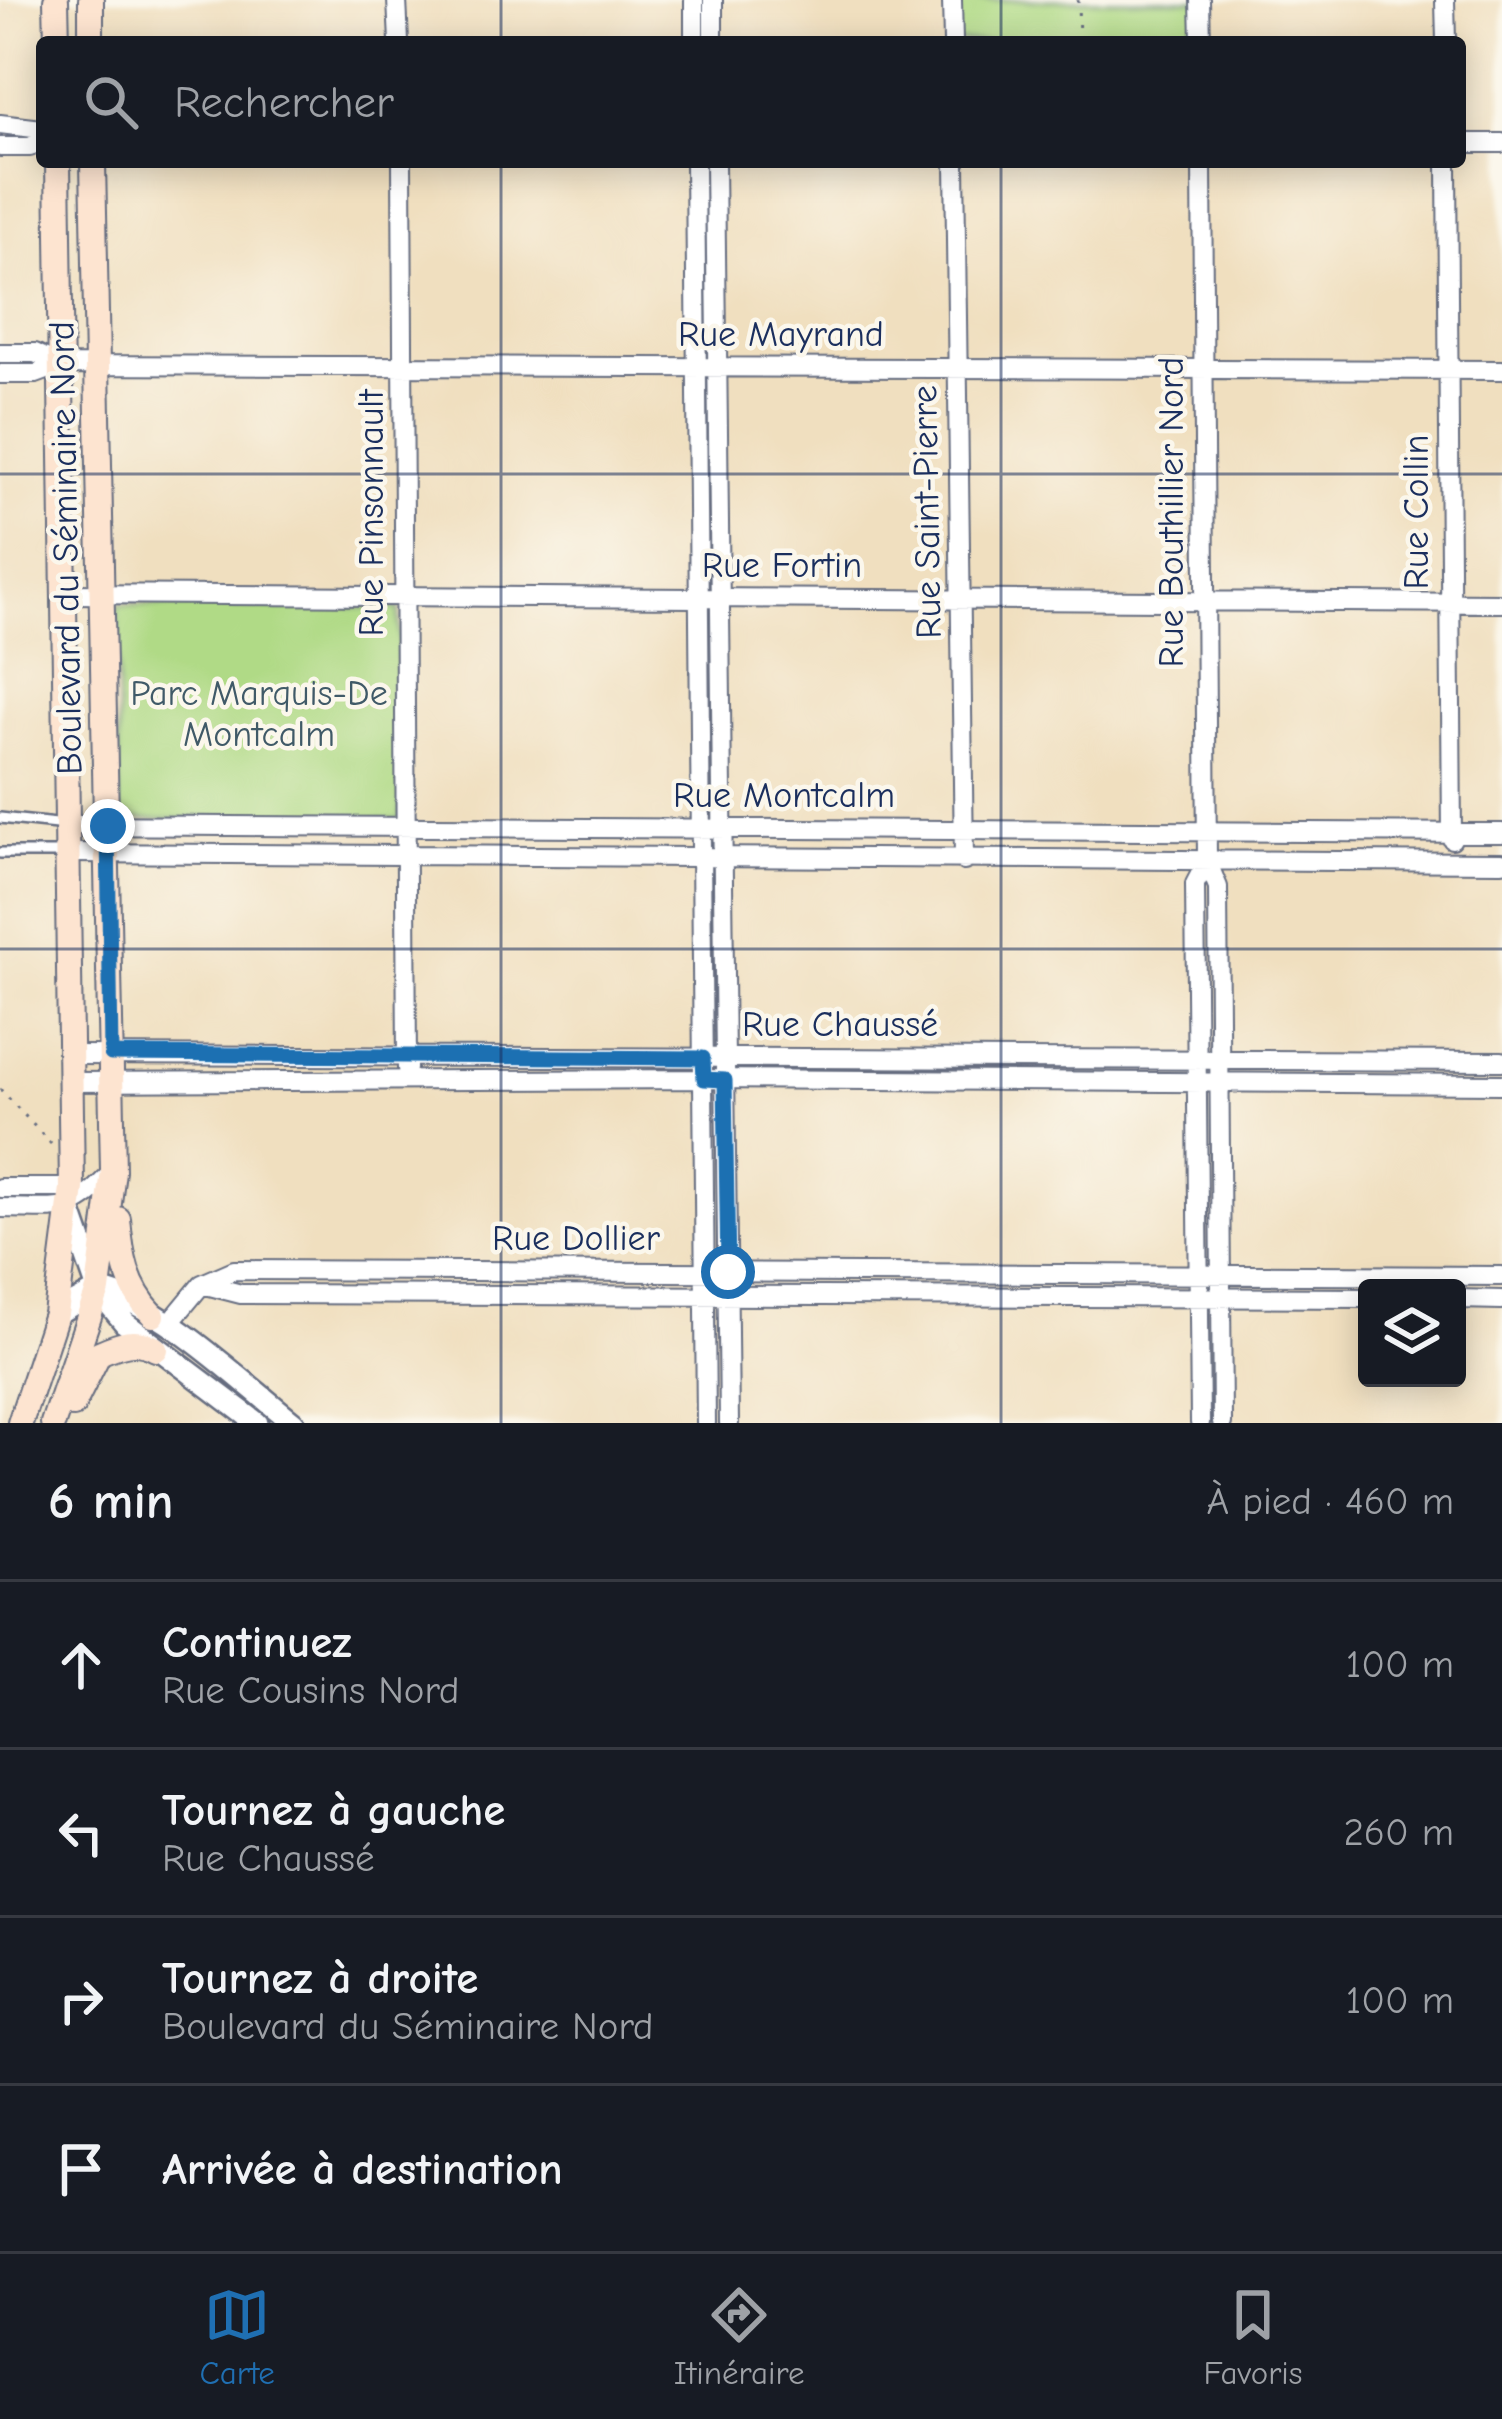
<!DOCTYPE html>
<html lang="fr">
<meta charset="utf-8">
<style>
:root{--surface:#171b24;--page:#20242c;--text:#f1f3f6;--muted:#9ea1a6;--line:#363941;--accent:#1f6fb2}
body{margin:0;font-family:"Comic Neue",sans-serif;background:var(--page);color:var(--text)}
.controls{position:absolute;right:36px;bottom:36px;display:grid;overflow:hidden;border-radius:12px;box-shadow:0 6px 30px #0003}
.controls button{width:108px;height:108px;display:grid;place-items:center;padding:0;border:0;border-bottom:3px solid var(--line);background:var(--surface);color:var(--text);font:60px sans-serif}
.stop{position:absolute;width:36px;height:36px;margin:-27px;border:9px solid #1f6fb2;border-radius:50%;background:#fff}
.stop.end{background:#1f6fb2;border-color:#fff;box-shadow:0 3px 12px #0008}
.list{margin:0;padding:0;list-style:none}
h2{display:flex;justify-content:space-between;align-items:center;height:156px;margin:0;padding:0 48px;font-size:51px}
h2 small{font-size:39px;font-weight:400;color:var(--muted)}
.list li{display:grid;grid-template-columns:78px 1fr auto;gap:36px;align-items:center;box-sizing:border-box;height:168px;padding:0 48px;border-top:3px solid var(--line)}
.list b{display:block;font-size:45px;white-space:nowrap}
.list p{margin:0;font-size:39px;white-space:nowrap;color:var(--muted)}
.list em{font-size:39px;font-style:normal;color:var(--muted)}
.icon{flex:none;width:66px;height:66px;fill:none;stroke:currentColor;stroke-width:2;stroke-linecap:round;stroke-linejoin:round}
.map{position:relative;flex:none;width:1502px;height:1423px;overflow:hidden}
.search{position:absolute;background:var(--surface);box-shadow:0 6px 30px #0003;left:36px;right:36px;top:36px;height:132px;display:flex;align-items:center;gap:30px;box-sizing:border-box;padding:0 42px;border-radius:12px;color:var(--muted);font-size:45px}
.sheet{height:828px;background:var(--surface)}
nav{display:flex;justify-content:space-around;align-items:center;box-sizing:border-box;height:168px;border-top:3px solid var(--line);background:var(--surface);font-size:33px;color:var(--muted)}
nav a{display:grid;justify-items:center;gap:6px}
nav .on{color:var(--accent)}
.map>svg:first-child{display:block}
</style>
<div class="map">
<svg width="1502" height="1423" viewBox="0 0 1502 1423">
<rect width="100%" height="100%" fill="#fbf7ec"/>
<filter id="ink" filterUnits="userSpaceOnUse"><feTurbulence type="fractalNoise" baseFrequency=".00833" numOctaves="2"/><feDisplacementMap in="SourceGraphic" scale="24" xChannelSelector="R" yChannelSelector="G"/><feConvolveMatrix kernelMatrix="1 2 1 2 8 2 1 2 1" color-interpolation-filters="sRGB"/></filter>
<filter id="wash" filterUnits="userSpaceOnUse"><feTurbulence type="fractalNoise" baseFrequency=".004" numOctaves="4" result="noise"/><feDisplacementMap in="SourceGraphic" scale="48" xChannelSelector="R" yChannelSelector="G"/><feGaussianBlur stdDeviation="2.7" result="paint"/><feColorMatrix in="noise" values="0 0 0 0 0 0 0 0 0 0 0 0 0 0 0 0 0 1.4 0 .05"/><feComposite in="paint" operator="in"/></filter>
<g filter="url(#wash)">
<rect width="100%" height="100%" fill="#f0dfbf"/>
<!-- green -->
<path fill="#b0da86" stroke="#668472" stroke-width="3" d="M952,0H1200L1201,42H953Z
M117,605L399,608L401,820L119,819Z"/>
</g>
<g filter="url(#ink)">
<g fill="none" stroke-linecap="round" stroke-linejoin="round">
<!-- service casing -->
<g stroke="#666d80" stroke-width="14">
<path id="service" d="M0,818L66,825
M0,853H66"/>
</g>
<!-- minor casing -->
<g stroke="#666d80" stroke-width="22">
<path id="minor" d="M397,0L399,42
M694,0V42
M713,0V42
M952,0L953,42
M1200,0L1201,42
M1445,0L1446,42
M0,124L42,129
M1460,143H1502
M0,147H30L42,141
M402,162L407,1069
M695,162L706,1423
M715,162L729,1423
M955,162L964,861
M1202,162L1207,861L1218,887L1222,1423
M1447,162L1452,839
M0,353H35L60,365
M0,374H36L60,365L1502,370
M62,594L1502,603
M66,825L1502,833
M67,853L1502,862
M70,1055L1502,1061
M70,1082L703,1079L1502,1084
M0,1188H72
M0,1208C60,1208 70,1218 113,1171
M202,1284L241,1294L1367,1298
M1457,1299L1502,1300
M169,1324L202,1284L234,1270L1502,1276
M1200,1423L1195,884L1207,861"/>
</g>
<!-- tertiary casing -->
<g stroke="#666d80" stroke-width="26">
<path id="tertiary" d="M70,1209L98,1290L125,1323L257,1423
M56,1314L98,1290C161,1303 242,1382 294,1423"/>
</g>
<!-- secondary casing -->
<g stroke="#666d80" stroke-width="28">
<path id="secondary" d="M56,0L57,42
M91,0V42
M118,1219C121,1255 126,1287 153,1315
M73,1405L99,1353C120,1344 135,1338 156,1349
M20,1423L56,1314L72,1188L58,162
M53,1423L98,1290L113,1171L93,162"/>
</g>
<!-- path -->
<path stroke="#666d80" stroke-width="3" stroke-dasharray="3 9" stroke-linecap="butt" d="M1078,0L1079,42
M0,1089L53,1146"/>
<!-- service -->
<use href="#service" stroke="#fff" stroke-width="9"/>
<!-- minor -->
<use href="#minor" stroke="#fff" stroke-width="18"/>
<!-- tertiary -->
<use href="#tertiary" stroke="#fff" stroke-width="21"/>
<!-- secondary -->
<use href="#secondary" stroke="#fde4d0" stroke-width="24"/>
</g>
</g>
<g fill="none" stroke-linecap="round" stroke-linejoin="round" filter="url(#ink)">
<!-- route -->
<path stroke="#1f6fb2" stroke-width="15" d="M108,826L111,1054L703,1058L704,1079L725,1080L728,1272"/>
</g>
<!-- grid -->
<path fill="none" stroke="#1b2f5e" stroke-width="3" stroke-opacity="0.55" d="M501,0V42M1001,0V42M501,162V1423M1001,162V1423M0,474H1502M0,949H1502"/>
<g text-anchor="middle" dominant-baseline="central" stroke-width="9" stroke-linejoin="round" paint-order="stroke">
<!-- street labels -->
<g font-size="36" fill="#1b2f5e" stroke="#fbf7ec">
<text x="781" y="334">Rue Mayrand</text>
<text transform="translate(927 512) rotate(-91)">Rue Saint-Pierre</text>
<text transform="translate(1171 512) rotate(-90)">Rue Bouthillier Nord</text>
<text transform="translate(1416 512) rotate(-90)">Rue Collin</text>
<text transform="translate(371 513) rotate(-90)">Rue Pinsonnault</text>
<text transform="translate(66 548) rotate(-91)">Boulevard du Séminaire Nord</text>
<text x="782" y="565">Rue Fortin</text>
<text x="784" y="795">Rue Montcalm</text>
<text x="840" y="1024">Rue Chaussé</text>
<text x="576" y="1238">Rue Dollier</text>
</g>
<!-- park labels -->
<g font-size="36" fill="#405a68" stroke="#fbf7ec">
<text x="259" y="693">Parc Marquis-De<tspan x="259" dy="41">Montcalm</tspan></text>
</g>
</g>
</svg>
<div class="controls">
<button><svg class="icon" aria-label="layers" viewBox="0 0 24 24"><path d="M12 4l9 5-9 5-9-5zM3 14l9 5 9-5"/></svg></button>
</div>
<div class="stop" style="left:728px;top:1272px"></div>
<div class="stop end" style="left:108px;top:826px"></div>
<div class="search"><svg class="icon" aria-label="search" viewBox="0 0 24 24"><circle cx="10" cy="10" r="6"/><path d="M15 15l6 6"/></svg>Rechercher</div>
</div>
<section class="sheet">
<h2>6 min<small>À pied · 460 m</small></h2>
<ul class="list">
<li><svg class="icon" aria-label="ahead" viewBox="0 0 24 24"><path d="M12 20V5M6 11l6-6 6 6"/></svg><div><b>Continuez</b><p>Rue Cousins Nord</p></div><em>100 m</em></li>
<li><svg class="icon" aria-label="left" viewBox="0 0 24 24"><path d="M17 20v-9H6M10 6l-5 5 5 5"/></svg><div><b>Tournez à gauche</b><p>Rue Chaussé</p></div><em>260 m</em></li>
<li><svg class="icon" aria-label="right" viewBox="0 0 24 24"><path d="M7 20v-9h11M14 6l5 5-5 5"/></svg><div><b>Tournez à droite</b><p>Boulevard du Séminaire Nord</p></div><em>100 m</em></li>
<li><svg class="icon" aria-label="arrive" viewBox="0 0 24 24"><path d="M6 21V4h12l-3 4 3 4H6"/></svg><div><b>Arrivée à destination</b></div></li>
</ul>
</section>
<nav>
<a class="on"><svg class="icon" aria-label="map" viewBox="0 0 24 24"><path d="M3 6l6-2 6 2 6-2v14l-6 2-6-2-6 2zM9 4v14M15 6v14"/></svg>Carte</a>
<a><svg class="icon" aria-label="directions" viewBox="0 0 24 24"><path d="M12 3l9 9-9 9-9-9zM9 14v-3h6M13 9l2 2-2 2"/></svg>Itinéraire</a>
<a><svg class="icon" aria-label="saved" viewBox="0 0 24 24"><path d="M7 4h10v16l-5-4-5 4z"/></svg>Favoris</a>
</nav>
